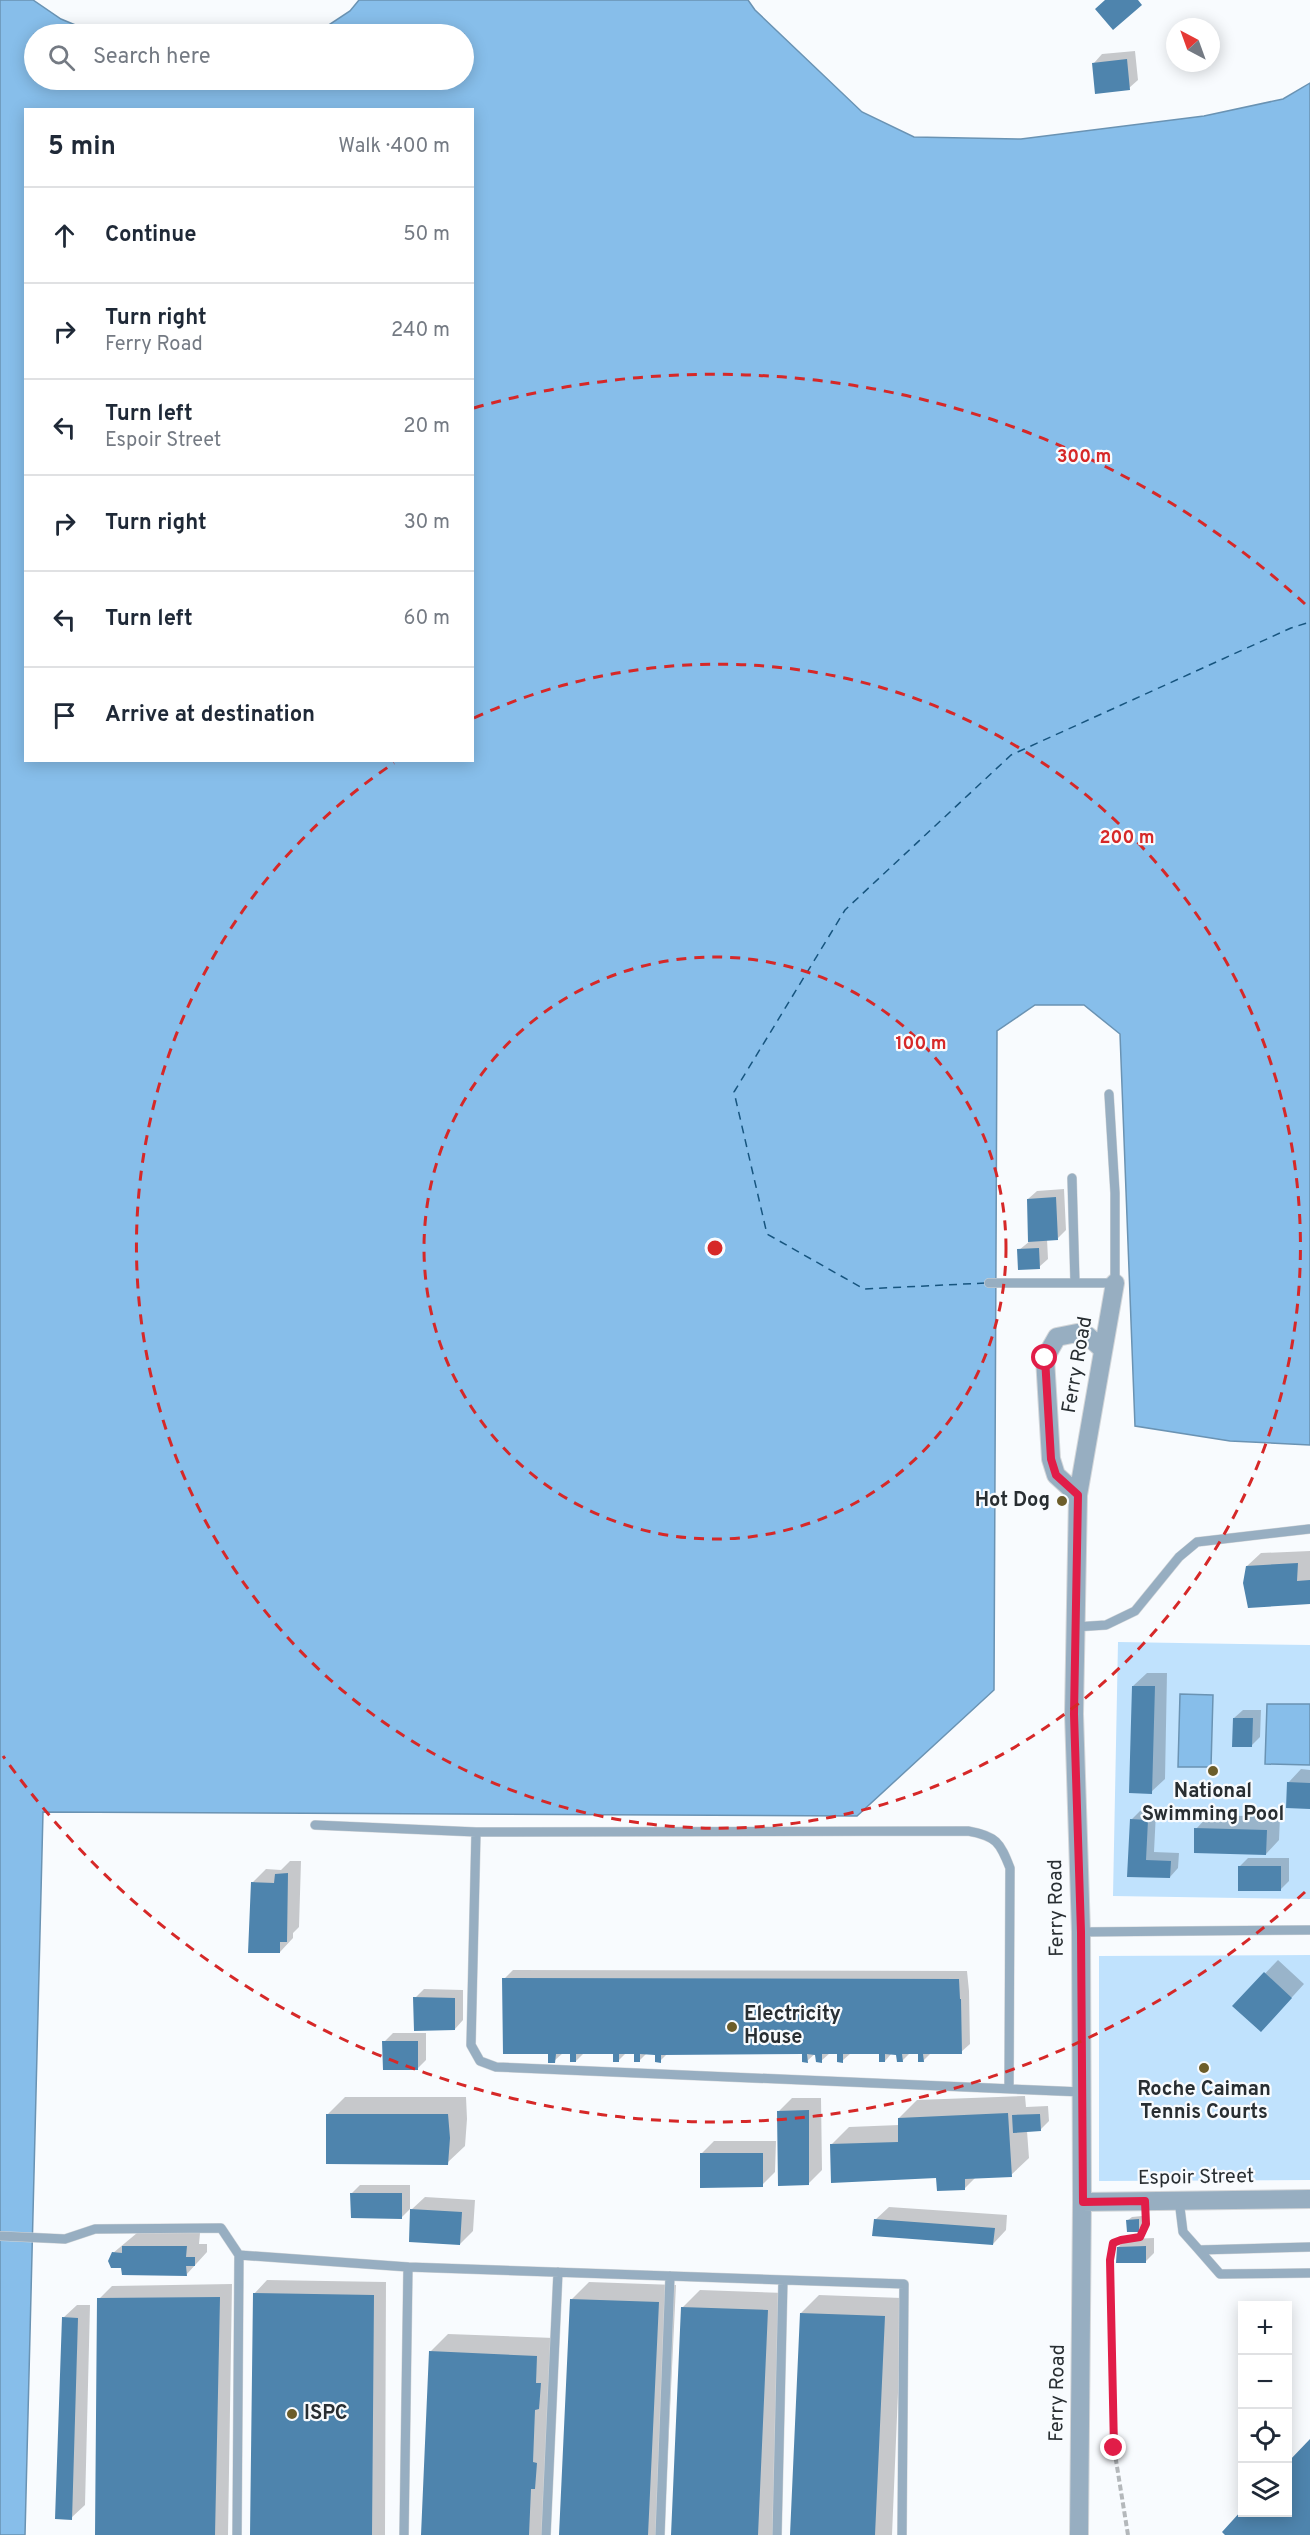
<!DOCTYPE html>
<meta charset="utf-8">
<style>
:root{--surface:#fff;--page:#f6f6f7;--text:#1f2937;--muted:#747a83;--line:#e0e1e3}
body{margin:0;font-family:Overpass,sans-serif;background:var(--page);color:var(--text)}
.controls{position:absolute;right:18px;bottom:18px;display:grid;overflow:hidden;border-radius:0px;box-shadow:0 3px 15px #0003}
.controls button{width:54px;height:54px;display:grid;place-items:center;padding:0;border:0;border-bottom:2px solid var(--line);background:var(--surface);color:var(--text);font:30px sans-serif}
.compass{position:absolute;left:1166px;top:18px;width:54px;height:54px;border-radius:50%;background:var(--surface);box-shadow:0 3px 15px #0003;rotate:319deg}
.stop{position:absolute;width:18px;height:18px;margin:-14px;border:4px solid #e11d48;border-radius:50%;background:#fff}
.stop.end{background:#e11d48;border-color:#fff;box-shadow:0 2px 6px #0008}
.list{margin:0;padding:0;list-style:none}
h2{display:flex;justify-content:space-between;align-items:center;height:78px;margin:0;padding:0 24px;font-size:26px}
h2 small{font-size:20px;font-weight:400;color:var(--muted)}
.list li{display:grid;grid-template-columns:39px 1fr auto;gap:18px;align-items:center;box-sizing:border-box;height:96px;padding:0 24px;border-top:2px solid var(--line)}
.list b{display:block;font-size:22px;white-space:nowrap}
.list p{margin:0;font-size:20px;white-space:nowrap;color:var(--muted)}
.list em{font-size:20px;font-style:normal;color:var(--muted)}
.icon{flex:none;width:33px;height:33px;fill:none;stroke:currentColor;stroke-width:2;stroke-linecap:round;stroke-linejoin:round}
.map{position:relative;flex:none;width:1310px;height:2535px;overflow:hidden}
.search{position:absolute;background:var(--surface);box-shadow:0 3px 15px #0003;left:24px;top:24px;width:450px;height:66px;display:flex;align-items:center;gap:15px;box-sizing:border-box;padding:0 21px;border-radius:33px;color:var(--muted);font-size:22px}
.panel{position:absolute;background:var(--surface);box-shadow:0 3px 15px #0003;left:24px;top:108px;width:450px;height:654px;border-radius:0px}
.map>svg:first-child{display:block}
</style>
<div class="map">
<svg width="1310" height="2535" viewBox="0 0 1310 2535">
<rect width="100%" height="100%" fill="#f8fbfe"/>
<!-- green -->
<path fill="#c0e2fd" d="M1118,1642L1310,1645V1899L1113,1896Z
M1310,1955V2180L1099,2181V1956Z"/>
<!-- water -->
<path fill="#87beea" stroke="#6a93b3" stroke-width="1.5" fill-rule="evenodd" d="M0,0H33L61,19L97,34H34V80H464V34H315L350,11L359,0H748L755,10L862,112L914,137L1021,139L1204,116L1283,99L1310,83V1445L1230,1441L1135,1426L1120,1034L1084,1005H1035L997,1031L994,1690L857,1816L43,1812L25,2535H0ZM26,110H472V760H26Z
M1180,1694L1213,1695L1211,1767H1178Z
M1267,1704H1310V1765L1265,1764Z"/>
<!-- shadow -->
<path fill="#0003" d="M1135,51L1138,80L1129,88L1094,63L1102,54Z
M1064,1189L1066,1230L1057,1239H1047L1048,1259L1039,1267L1019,1250L1030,1241L1028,1199L1037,1191Z
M1310,1551V1603L1247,1566L1261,1553Z
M1147,1673H1167L1165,1779L1151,1792L1133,1686Z
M1243,1710H1261L1260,1737L1252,1745L1234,1718Z
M1301,1769L1310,1770V1807L1288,1783Z
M1140,1811L1156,1812L1154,1852L1179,1853L1178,1868L1170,1877L1129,1875L1131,1820Z
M1209,1815L1280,1817L1279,1840L1266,1854L1196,1829Z
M1248,1858H1289V1881L1281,1889L1239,1867Z
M290,1861H301L299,1927L293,1933V1938L280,1952L252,1883L266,1869L281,1870Z
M1278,1960L1304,1984L1274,2017L1234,2006Z
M513,1970L967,1971L969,1991L970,2044L961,2052L931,2053L923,2061L919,2053H910L902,2061L898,2053H892L885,2061L881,2053H851L842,2061L839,2053H830L821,2061L817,2052L807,2061L803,2053H668L660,2061L656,2053H647L639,2061L635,2053H626L618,2061L614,2053H584L576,2061L572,2053H563L554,2061L504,1979Z
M424,1989L463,1990V2020L455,2029L415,1998Z
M393,2033H426V2060L417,2069L384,2042Z
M1025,2096L1026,2107L1048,2106L1049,2121L1040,2130L1027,2131L1029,2158L1011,2175L976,2177L965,2188L938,2177L831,2145L849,2127L899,2125V2118L917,2100Z
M345,2097H466L467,2119L465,2146L447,2163L327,2115Z
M792,2098H821L822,2170L809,2183L779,2111Z
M714,2141H776L775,2172L762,2185L701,2154Z
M360,2185H410V2209L402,2217L352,2193Z
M425,2197L475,2200L473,2231L460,2244L411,2210Z
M889,2207L1007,2215L1006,2230L993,2244L875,2220Z
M1142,2216V2226L1138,2230L1128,2220L1132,2217Z
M137,2233H200L199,2244H207V2252L186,2275L122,2267L113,2253Z
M1154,2238V2253L1145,2262L1118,2247L1127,2239Z
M267,2280L386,2282L385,2535H252L254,2294Z
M589,2282L676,2285L664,2535H561L572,2299Z
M232,2284L228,2535H97L99,2299L112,2286Z
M700,2290L785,2293L774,2535H672L682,2308Z
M819,2295L902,2298L892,2535H792L801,2313Z
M77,2305H90L85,2505L71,2518L63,2318Z
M448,2334L554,2338L553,2366H558L546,2524L551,2525L550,2535H422L430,2352Z
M1310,2441V2535H1227L1288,2512V2465Z"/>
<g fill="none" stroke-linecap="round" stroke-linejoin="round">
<!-- ferry -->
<path stroke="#17557f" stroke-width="1.5" stroke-dasharray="8 6" stroke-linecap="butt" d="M985,1283L864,1289L767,1234L734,1092L845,910L1011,755L1291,628L1310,622"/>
</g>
<!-- building -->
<path fill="#4e84ad" d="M1105,0H1138L1142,5L1113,30L1095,9Z
M1127,59L1130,90L1095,94L1092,63Z
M1056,1197L1058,1240L1028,1242L1027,1199Z
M1039,1248L1040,1269L1018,1270L1017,1249Z
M1298,1563L1297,1581L1310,1580V1604L1248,1608L1243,1583L1246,1566Z
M1132,1686H1155L1152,1794L1129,1793Z
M1233,1718H1253L1252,1747H1232Z
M1287,1782L1310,1783V1809L1286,1808Z
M1130,1819L1148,1820L1146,1860L1171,1861L1170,1878L1127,1877Z
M1194,1828L1267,1830L1266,1855L1194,1853Z
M1238,1866H1281V1891H1238Z
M288,1873L287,1942H280V1953H248L251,1882L274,1883L275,1874Z
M1264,1972L1292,1998L1261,2032L1232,2006Z
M502,1978L959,1979L960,1999H961L962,2054H923L924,2062H918V2054H902L903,2062H897L896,2055L885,2054V2062H879V2054H843V2063L837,2062V2054H822V2063L816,2062L815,2055L807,2054L808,2063L802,2062V2054L661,2055V2063L655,2062V2055L640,2054V2062H634V2054H619V2062H613V2054H576V2062H570V2054H556L555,2063H548V2054H503Z
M413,1997L455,1998V2030L414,2031Z
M382,2041H418V2070H383Z
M809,2110V2185L778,2186L777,2111Z
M1008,2113L1012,2177L965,2179V2190L937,2191L936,2178L831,2183L830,2144L898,2142V2118Z
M326,2114H448L450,2138L448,2165L326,2164Z
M1040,2114L1041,2131L1013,2133L1012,2115Z
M700,2153H763V2187L700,2188Z
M350,2193H402V2219L351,2218Z
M410,2209L462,2212L460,2245L409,2242Z
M874,2219L995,2228L993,2245L872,2236Z
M1139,2219V2232H1127L1126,2220Z
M122,2246H187L186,2257H195V2266H186L187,2276L122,2275L121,2268H111L108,2261L112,2252L122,2253Z
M1146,2246V2263H1116L1117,2247Z
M253,2293L374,2295L372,2535H250Z
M220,2297L215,2535H95L97,2298Z
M570,2299L659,2302L648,2535H559Z
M681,2307L768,2310L758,2535H671Z
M800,2313L885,2316L875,2535H790Z
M62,2317L78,2318L72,2520L55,2519Z
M429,2351L537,2356L536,2383H541L539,2409L535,2410L533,2462L537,2463L535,2489H531L529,2535H421Z
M1310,2439V2535H1225L1222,2532L1242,2510V2512H1288V2462Z"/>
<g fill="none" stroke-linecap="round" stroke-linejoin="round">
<!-- lane casing -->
<g stroke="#d3d6d9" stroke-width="10">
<path id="lane" d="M1072,1178L1075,1283
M989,1283H1115V1193L1109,1094
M1075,1627L1106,1625L1135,1611L1179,1557L1197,1542L1309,1529
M315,1825L476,1832L968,1831C996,1836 1000,1842 1010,1868L1009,2089
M476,1832L471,2045L480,2061L496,2067L1082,2092
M1081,1932L1310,1930
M1179,2200L1183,2232L1199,2250L1310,2247
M0,2236L65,2239L95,2229L221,2228L239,2255L408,2267L404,2535
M1199,2250L1220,2274L1310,2273
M408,2267L904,2284L902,2535
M237,2535L239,2255
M546,2535L558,2272
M660,2535L670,2276
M777,2535L783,2280"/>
</g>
<!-- street casing -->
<g stroke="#d3d6d9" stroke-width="20">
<path id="street" d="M1078,1495L1056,1475L1051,1459L1045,1358L1057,1337L1077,1333L1088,1336L1103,1350
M1082,2202L1310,2199
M1079,2535L1082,2202L1081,1932L1074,1714L1078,1495L1115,1283"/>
</g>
<!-- path -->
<path stroke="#b4b8bb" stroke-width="4" stroke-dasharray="6 3" stroke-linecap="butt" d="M1128,2535L1114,2448L1110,2260L1113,2243L1121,2240L1140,2237L1146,2219"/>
<!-- lane -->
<use href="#lane" stroke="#97aec1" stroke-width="9"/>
<!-- street -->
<use href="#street" stroke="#97aec1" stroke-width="18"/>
</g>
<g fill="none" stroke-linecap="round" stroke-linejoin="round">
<!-- route -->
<path stroke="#e11d48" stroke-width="8" d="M1045,1358L1051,1459L1056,1475L1078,1495L1074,1714L1081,1932L1083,2202L1145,2201L1146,2224L1140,2237L1121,2240L1113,2243L1110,2260L1114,2448"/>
</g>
<!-- distance rings -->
<g fill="none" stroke="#d62828" stroke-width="3" stroke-dasharray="10 8">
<circle cx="715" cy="1248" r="291"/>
<path d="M474 718A582 582 0 1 1 394 763"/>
<path d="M1305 1892A874 874 0 0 1 3 1756M474 408A874 874 0 0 1 1305 604"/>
</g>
<!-- markers -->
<g fill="#6c5d2a" stroke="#f8fbfe" stroke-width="2">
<circle cx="1062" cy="1501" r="6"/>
<circle cx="1213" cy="1771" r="6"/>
<circle cx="732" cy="2027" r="6"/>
<circle cx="1204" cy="2068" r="6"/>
<circle cx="292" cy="2414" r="6"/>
</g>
<g text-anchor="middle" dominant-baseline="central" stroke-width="4.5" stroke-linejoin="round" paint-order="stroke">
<!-- street labels -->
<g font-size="20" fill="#282e32" stroke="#f8fbfe">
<text transform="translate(1078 1365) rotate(-80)">Ferry Road</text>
<text transform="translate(1057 1908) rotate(-91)">Ferry Road</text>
<text transform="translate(1196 2178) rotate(-1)">Espoir Street</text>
<text transform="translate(1058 2393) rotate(-89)">Ferry Road</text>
</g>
<!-- poi labels -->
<g font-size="20" font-weight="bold" fill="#282e32" stroke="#f8fbfe">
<text x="1050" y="1501" text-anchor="end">Hot Dog</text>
<text x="1213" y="1792">National<tspan x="1213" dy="23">Swimming Pool</tspan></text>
<text x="744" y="2015" text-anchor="start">Electricity<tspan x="744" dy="23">House</tspan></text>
<text x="1204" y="2090">Roche Caiman<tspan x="1204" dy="23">Tennis Courts</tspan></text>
<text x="304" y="2414" text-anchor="start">ISPC</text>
</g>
</g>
<circle cx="715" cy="1248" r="9" fill="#d62828" stroke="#f8fbfe" stroke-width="3"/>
<g font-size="18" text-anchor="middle" font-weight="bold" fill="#d62828" stroke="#f8fbfe" stroke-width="4.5" stroke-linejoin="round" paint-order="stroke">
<text x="1084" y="462">300 m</text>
<text x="1127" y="843">200 m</text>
<text x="921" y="1049">100 m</text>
</g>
</svg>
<div class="controls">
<button>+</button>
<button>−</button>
<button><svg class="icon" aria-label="locate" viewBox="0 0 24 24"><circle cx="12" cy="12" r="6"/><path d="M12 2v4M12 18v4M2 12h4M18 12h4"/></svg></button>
<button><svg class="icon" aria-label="layers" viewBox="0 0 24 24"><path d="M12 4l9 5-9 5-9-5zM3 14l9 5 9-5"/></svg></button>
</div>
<svg class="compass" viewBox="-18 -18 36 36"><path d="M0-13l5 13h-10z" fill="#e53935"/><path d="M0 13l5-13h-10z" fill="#747a83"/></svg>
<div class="stop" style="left:1045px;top:1358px"></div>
<div class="stop end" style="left:1114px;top:2448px"></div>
<div class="search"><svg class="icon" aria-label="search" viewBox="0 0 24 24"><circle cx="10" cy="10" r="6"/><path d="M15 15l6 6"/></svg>Search here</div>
<section class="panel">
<h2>5 min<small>Walk · 400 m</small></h2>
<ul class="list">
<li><svg class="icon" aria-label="ahead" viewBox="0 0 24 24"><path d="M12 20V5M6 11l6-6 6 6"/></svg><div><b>Continue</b></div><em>50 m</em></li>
<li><svg class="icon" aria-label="right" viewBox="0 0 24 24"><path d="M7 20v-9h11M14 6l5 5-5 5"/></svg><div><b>Turn right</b><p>Ferry Road</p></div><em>240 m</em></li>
<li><svg class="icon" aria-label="left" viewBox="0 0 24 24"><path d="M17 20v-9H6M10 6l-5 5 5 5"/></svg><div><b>Turn left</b><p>Espoir Street</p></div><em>20 m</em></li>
<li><svg class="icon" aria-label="right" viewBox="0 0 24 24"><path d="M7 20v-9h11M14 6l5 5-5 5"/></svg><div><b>Turn right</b></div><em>30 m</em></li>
<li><svg class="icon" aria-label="left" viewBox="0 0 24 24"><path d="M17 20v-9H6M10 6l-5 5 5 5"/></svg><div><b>Turn left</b></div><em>60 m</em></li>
<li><svg class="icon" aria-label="arrive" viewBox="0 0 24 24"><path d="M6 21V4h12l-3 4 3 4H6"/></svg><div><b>Arrive at destination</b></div></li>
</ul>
</section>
</div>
